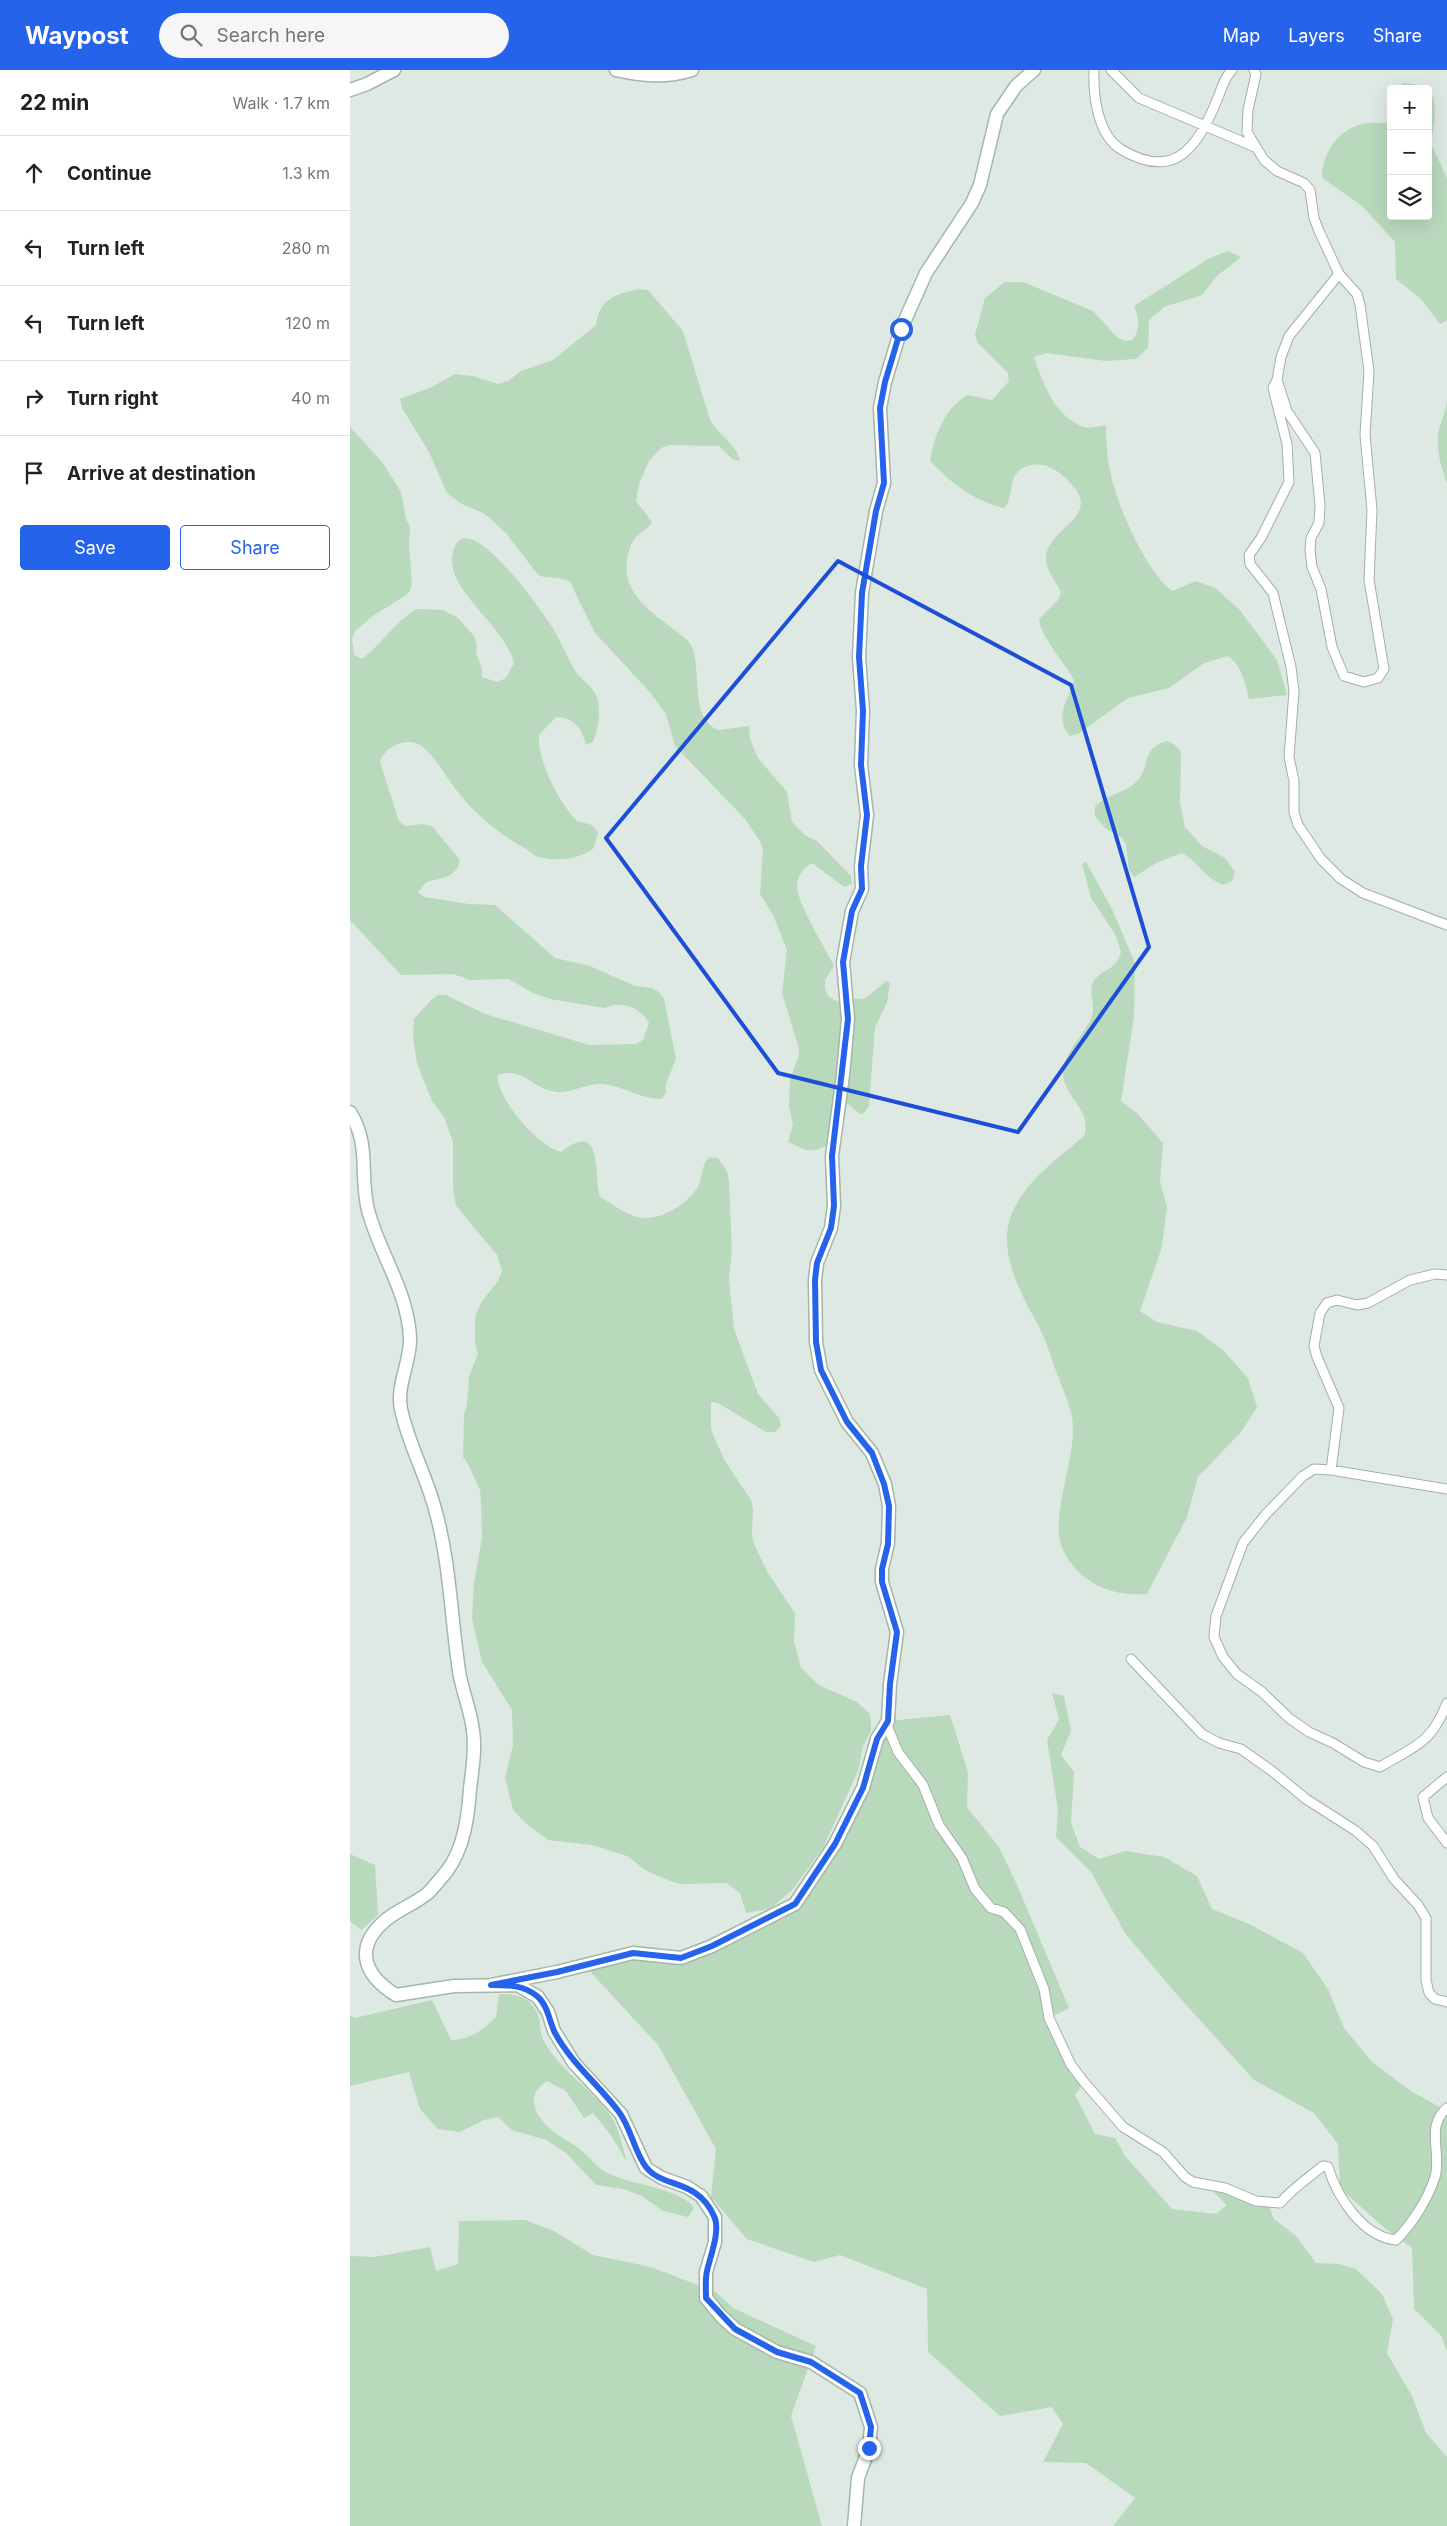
<!DOCTYPE html>
<meta charset="utf-8">
<style>
:root{--surface:#fff;--page:#f6f6f6;--text:#222;--muted:#767676;--line:#e0e0e0;--accent:#2563eb}
body{margin:0;font-family:Inter,sans-serif;background:var(--page);color:var(--text)}
.controls{position:absolute;right:15px;top:15px;display:grid;overflow:hidden;border-radius:5px;box-shadow:0 5px 20px #0002}
.controls button{width:45px;height:45px;display:grid;place-items:center;padding:0;border:0;border-bottom:1px solid var(--line);background:var(--surface);color:var(--text);font:25px sans-serif}
.stop{position:absolute;width:15px;height:15px;margin:-11px;border:4px solid #2563eb;border-radius:50%;background:#fff}
.stop.end{background:#2563eb;border-color:#fff;box-shadow:0 1px 5px #0008}
.list{margin:0;padding:0;list-style:none}
h2{display:flex;justify-content:space-between;align-items:center;height:65px;margin:0;padding:0 20px;font-size:21px}
h2 small{font-size:16px;font-weight:400;color:var(--muted)}
.list li{display:grid;grid-template-columns:32px 1fr auto;gap:15px;align-items:center;box-sizing:border-box;height:75px;padding:0 20px;border-top:1px solid var(--line)}
.list b{display:block;font-size:19px;white-space:nowrap}
.list em{font-size:16px;font-style:normal;color:var(--muted)}
.actions{display:flex;gap:10px;padding:15px 20px}
.actions a{flex:1;padding:11px 0;border:1px solid var(--accent);border-radius:5px;text-align:center;font-size:18px;color:var(--accent)}
.actions .main{background:var(--accent);color:#fff}
.icon{flex:none;width:28px;height:28px;fill:none;stroke:currentColor;stroke-width:2;stroke-linecap:round;stroke-linejoin:round}
.map{position:relative;flex:none;width:1097px;height:2456px;overflow:hidden}
header{display:flex;align-items:center;gap:30px;box-sizing:border-box;height:70px;padding:0 25px;background:var(--accent);color:#fff}
header strong{font-size:24px}
nav{display:flex;gap:28px;margin-inline-start:auto;font-size:18px}
.search{width:350px;height:45px;background:var(--page);display:flex;align-items:center;gap:12px;box-sizing:border-box;padding:0 18px;border-radius:28px;color:var(--muted);font-size:19px}
main{display:flex}
aside{flex:1;background:var(--surface)}
.map>svg:first-child{display:block}
</style>
<header>
<strong>Waypost</strong>
<div class="search"><svg class="icon" aria-label="search" viewBox="0 0 24 24"><circle cx="10" cy="10" r="6"/><path d="M15 15l6 6"/></svg>Search here</div>
<nav><a>Map</a><a>Layers</a><a>Share</a></nav>
</header>
<main>
<aside>
<h2>22 min<small>Walk · 1.7 km</small></h2>
<ul class="list">
<li><svg class="icon" aria-label="ahead" viewBox="0 0 24 24"><path d="M12 20V5M6 11l6-6 6 6"/></svg><div><b>Continue</b></div><em>1.3 km</em></li>
<li><svg class="icon" aria-label="left" viewBox="0 0 24 24"><path d="M17 20v-9H6M10 6l-5 5 5 5"/></svg><div><b>Turn left</b></div><em>280 m</em></li>
<li><svg class="icon" aria-label="left" viewBox="0 0 24 24"><path d="M17 20v-9H6M10 6l-5 5 5 5"/></svg><div><b>Turn left</b></div><em>120 m</em></li>
<li><svg class="icon" aria-label="right" viewBox="0 0 24 24"><path d="M7 20v-9h11M14 6l5 5-5 5"/></svg><div><b>Turn right</b></div><em>40 m</em></li>
<li><svg class="icon" aria-label="arrive" viewBox="0 0 24 24"><path d="M6 21V4h12l-3 4 3 4H6"/></svg><div><b>Arrive at destination</b></div></li>
</ul>
<div class="actions"><a class="main">Save</a><a>Share</a></div>
</aside>
<div class="map">
<svg width="1097" height="2456" viewBox="0 0 1097 2456">
<rect width="100%" height="100%" fill="#dfe9e3"/>
<!-- green -->
<path fill="#b9d9bd" d="M1053,13L1078,16L1084,31L1085,48L1081,74L1097,108V250L1090,254L1071,229L1046,209L1045,172L1011,135L972,108C972,82 990,56 1018,53C1026,52 1032,55 1041,52V146H1078V19H1048Z
M878,181L891,187L867,206L852,225L814,237L799,250L798,278L786,289L756,291L696,283L684,287C693,313 704,345 733,357C739,359 750,356 756,355C756,372 757,389 761,406C769,439 796,501 822,521L846,511L865,518L889,539L927,590L937,625L899,629C895,613 892,596 878,586L854,593L819,618L778,628L728,664L720,666C703,647 719,629 724,610C716,594 689,565 689,549L708,530L711,522C706,512 695,499 696,487C698,458 750,448 723,416C716,408 709,401 699,397C691,393 678,394 670,400C658,409 664,428 654,438C624,431 601,413 580,391C584,366 595,338 617,325L642,330L659,311L658,303L628,273L625,265L635,228L655,212H673L743,241L767,267L775,271L783,270C790,259 789,248 784,236L858,189Z
M288,219L298,220L333,261L360,350C368,365 386,373 390,391L382,389L369,376L319,375L311,378L299,391L289,414L286,431L302,452C298,460 292,461 286,467C279,475 275,493 277,504C281,528 303,544 322,558C329,564 338,568 342,577C352,600 339,650 369,660L399,656L400,669L408,688L437,722L442,752L456,766L467,771L501,806L502,814L494,817L462,793C454,797 446,808 447,818C450,838 474,876 484,896L475,910V919L478,926L486,931L516,928L536,911L540,912L537,933L525,957L519,1036L514,1043L510,1044L496,1032C492,1053 485,1083 457,1080C451,1079 444,1074 438,1072L443,1055L439,1036L440,1009L449,985L448,975L432,923L437,880L423,845L410,824L413,780L410,771L395,749L325,676L316,644L299,621L245,563L220,512C209,505 199,510 188,505L156,463L135,444L110,433L97,423L79,382L52,338L50,329L82,317L105,304L123,306L148,314L158,311L171,301L203,290L246,255C250,227 266,225 288,219Z
M1097,328V413C1091,398 1087,382 1088,366C1089,353 1097,342 1097,328Z
M0,357L33,393L51,422L56,449L60,457L59,477L62,513L60,521L55,526L24,545L5,561L2,569L4,585L12,589C32,574 45,551 67,539L93,540L108,548L124,566L127,574L126,582L132,599V607L147,612L156,608L164,593C154,552 87,516 105,476C121,441 189,537 198,551C209,566 216,585 225,601C232,611 246,618 248,631C251,645 248,659 243,672L236,675C232,659 224,647 206,647L189,665C187,690 209,733 227,751L242,755L248,762L244,778C229,789 208,792 189,787C184,786 181,782 176,779C149,764 123,743 104,717C94,704 86,688 73,677C59,665 34,676 30,692L49,751L55,756L73,754L82,756L110,790C106,807 94,808 79,811C75,812 71,819 68,822L74,827L119,834L145,835L205,888L240,896L285,916L302,918L309,922L314,929L326,989L316,1014V1023L311,1029C290,1029 272,1015 251,1014C232,1014 217,1027 198,1020C180,1014 169,997 148,1005C146,1029 188,1076 211,1082C254,1049 243,1103 250,1127C261,1133 275,1144 287,1147C308,1152 336,1136 347,1118C354,1107 350,1096 359,1087L368,1088L377,1101L379,1110L382,1181L379,1209L384,1259L408,1324L429,1348L431,1356L425,1362H416L368,1333L361,1332V1359L364,1367L375,1391L401,1430L403,1439L402,1466L404,1474L418,1503L445,1543L444,1571L451,1598L469,1615L507,1632L520,1644L521,1652V1661L513,1676L508,1701L474,1776L444,1818L425,1835L418,1839L396,1843L390,1823L376,1813L332,1814L323,1812L298,1802L277,1786L242,1775L198,1770L178,1755L163,1740L155,1708L163,1675L162,1640L132,1592L122,1549L124,1513L132,1468L131,1430L130,1420L118,1394L113,1387L114,1344L117,1335L119,1307L128,1283L125,1274V1246L132,1231L148,1211L152,1201L147,1185L106,1136L103,1118V1072L94,1047L82,1031L67,994L63,967L64,949L81,930L88,925H96L135,944L239,975L286,974L293,970L299,953C291,938 272,930 255,938L200,929L183,923L159,909L120,910L103,904L51,905L0,850Z
M817,671L825,675L831,681L830,732L835,757L852,776L875,788L885,802L882,811L874,815C850,806 851,793 832,783L808,792L784,807L779,800L776,775L771,767L756,759L745,746V737C758,723 777,723 788,710C801,695 791,678 817,671Z
M736,792L762,839L785,893L784,947L771,1031L787,1043L813,1073L810,1112L817,1137L812,1177L790,1241L807,1252L847,1261L873,1280L898,1308L907,1337L891,1362L848,1407L837,1447L797,1524C762,1527 729,1513 713,1480C697,1447 731,1382 721,1342C718,1330 712,1318 708,1306C701,1289 696,1269 687,1253C672,1226 652,1189 658,1157C666,1117 705,1091 734,1066C743,1040 714,1028 713,1004C713,982 735,965 742,946C746,935 738,922 743,912C751,899 766,901 771,882L765,864L741,828L732,794Z
M702,1623L714,1626L721,1661L711,1685L724,1702L721,1753L730,1777L749,1789L775,1781L814,1787L847,1806L862,1839L899,1854L953,1883L978,1919L994,1958L1022,1992L1061,2021L1097,2041V2282L1092,2267L1064,2239L1062,2178L1032,2156L990,2118L988,2074L964,2043L904,2010L822,1919L775,1863L741,1802L706,1767L708,1740L697,1670L709,1649Z
M600,1645L618,1702L617,1737L649,1777L667,1815L719,1938L699,1948L734,2012L725,2025L745,2064L765,2068L775,2086L822,2139L866,2144L877,2135L858,2117L917,2132L924,2149L946,2166L966,2193L989,2194L1006,2199L1032,2224L1043,2249L1037,2283L1062,2326L1076,2363L1097,2387V2456H763L785,2428L736,2393L693,2392L713,2354L702,2337L650,2346L578,2282L577,2219L490,2185L464,2192L397,2169L361,2127L366,2079L308,1975L234,1895L266,1887L331,1888L434,1839L485,1774L538,1651Z
M0,1784L25,1795L28,1845L11,1860L0,1851Z
M149,1924C160,1924 169,1924 178,1931C196,1947 186,1958 195,1973C212,2003 246,2021 264,2051C270,2063 273,2079 277,2092L260,2064L243,2043L234,2048L216,2021L197,2011C171,2027 189,2052 208,2065C215,2070 224,2074 231,2080C244,2092 249,2101 267,2107C287,2115 333,2120 344,2138L338,2147L313,2141L292,2126L274,2119L246,2115L216,2083L196,2070L162,2060L148,2047L134,2050L110,2062L88,2059L70,2039L59,2002L0,2016V1946L5,1948L82,1930L101,1970C120,1970 133,1960 146,1947Z
M175,2150L204,2161L243,2185L301,2197L366,2222L383,2238L466,2276L441,2346L472,2456H0V2186L24,2187L80,2177L86,2201L108,2194L109,2151Z"/>
<g fill="none" stroke-linecap="round" stroke-linejoin="round">
<!-- street casing -->
<g stroke="#a2b0a9" stroke-width="11">
<path id="street" d="M744,0C743,25 747,65 772,80C825,111 848,77 867,30C872,19 873,9 882,0
M761,0L789,28L905,77
M904,0L906,4L898,40L897,62L914,90L927,101L954,113L960,120L964,148L969,161L989,204L1007,224L1010,235L1019,301L1015,365L1022,440L1019,510L1034,599L1028,608L1014,612L994,606L982,577L971,519L962,497L960,480L961,468L969,453L970,435L965,383L937,341L927,310L931,287L939,266L989,204
M927,310L923,318L937,374L939,412L911,468L899,485L900,494L923,523L941,597L944,621L939,687L944,711V742L948,755L971,789L991,809L1013,823L1097,855
M981,1400L989,1338L967,1287L964,1276L970,1243L977,1233L987,1230L1007,1235L1018,1233L1060,1210L1085,1204L1097,1205
M1097,1419L981,1400L964,1399L953,1406L916,1444L893,1473L866,1546L864,1567L873,1587L887,1604L912,1622L939,1648L959,1662L983,1673L1014,1692L1030,1697C1065,1676 1081,1674 1097,1633
M781,1589L852,1664L869,1673L891,1679L922,1701L956,1729L1006,1761L1023,1776L1044,1809L1068,1835L1076,1848V1910L1079,1923L1085,1929L1097,1932
M538,1652V1658L548,1682L573,1715L589,1755L612,1788L625,1819L641,1838L654,1842L670,1859L694,1919L699,1948L721,1995L734,2012L773,2057L813,2082L835,2107L843,2112L875,2118L906,2131L930,2133C943,2118 958,2108 973,2096L978,2097C987,2127 1013,2167 1046,2170C1062,2154 1078,2129 1085,2107C1092,2084 1075,2056 1097,2038
M1097,1707L1073,1727L1078,1748L1097,1773"/>
</g>
<!-- secondary casing -->
<g stroke="#a1b7ac" stroke-width="15">
<path id="secondary" d="M266,0C292,6 316,8 342,0
M0,20L17,14L44,0
M0,1042C21,1076 9,1104 18,1140C29,1183 58,1221 60,1268C61,1291 46,1315 51,1339C58,1373 76,1405 85,1439C100,1492 101,1547 109,1601C112,1621 121,1641 123,1661C126,1680 122,1701 120,1719C118,1747 114,1778 97,1801C91,1808 84,1817 78,1823C66,1833 50,1839 37,1849C4,1876 12,1904 46,1925L104,1916L168,1915L188,1927L198,1942L204,1961L224,1993L271,2044L296,2098L312,2108L337,2117L351,2126L365,2147V2172L356,2202V2228L370,2245L385,2259L427,2282L461,2292L510,2323L521,2357L519,2378L508,2408L504,2456
M141,1915L207,1902L283,1883L331,1888L362,1876L445,1834L485,1774L513,1718L527,1669L538,1651L540,1614L547,1562L532,1512V1499L538,1473L539,1436L535,1414L522,1383L497,1352L471,1300L466,1272L465,1210L467,1193L481,1158L484,1136L482,1086L493,1005L498,949L493,892L502,841L512,819L511,796L517,745L511,695L513,641L509,587L512,523L526,441L534,413L530,338L535,312L551,259L576,203L622,133L630,115L647,44L666,16L684,0"/>
</g>
<!-- street -->
<use href="#street" stroke="#fff" stroke-width="9"/>
<!-- secondary -->
<use href="#secondary" stroke="#fff" stroke-width="12"/>
</g>
<g fill="none" stroke-linecap="round" stroke-linejoin="round">
<!-- route -->
<path stroke="#2563eb" stroke-width="6" d="M519,2378L521,2357L510,2323L461,2292L427,2282L385,2259L356,2228C356,2219 355,2209 357,2201C360,2187 371,2160 364,2146C347,2108 313,2119 296,2097C284,2081 281,2058 269,2042C249,2015 222,1994 205,1963C199,1951 198,1935 187,1926C173,1915 159,1915 141,1915L207,1902L283,1883L331,1888L362,1876L445,1834L485,1774L513,1718L527,1669L538,1651L540,1614L547,1562L532,1512V1499L538,1474L539,1436L534,1414L522,1383L497,1352L471,1300L466,1272L465,1210L467,1193L481,1158L484,1136L482,1086L498,949L493,892L502,841L512,819L511,796L517,745L511,695L513,641L509,587L512,523L526,441L534,413L530,338L535,312L551,259"/>
</g>
<!-- marked area -->
<path fill="none" stroke="#1d4ed8" stroke-width="4" stroke-linejoin="round" d="M488,491L721,615L799,877L668,1062L428,1003L256,768Z"/>
</svg>
<div class="controls">
<button>+</button>
<button>−</button>
<button><svg class="icon" aria-label="layers" viewBox="0 0 24 24"><path d="M12 4l9 5-9 5-9-5zM3 14l9 5 9-5"/></svg></button>
</div>
<div class="stop" style="left:551px;top:259px"></div>
<div class="stop end" style="left:519px;top:2378px"></div>
</div>
</main>
